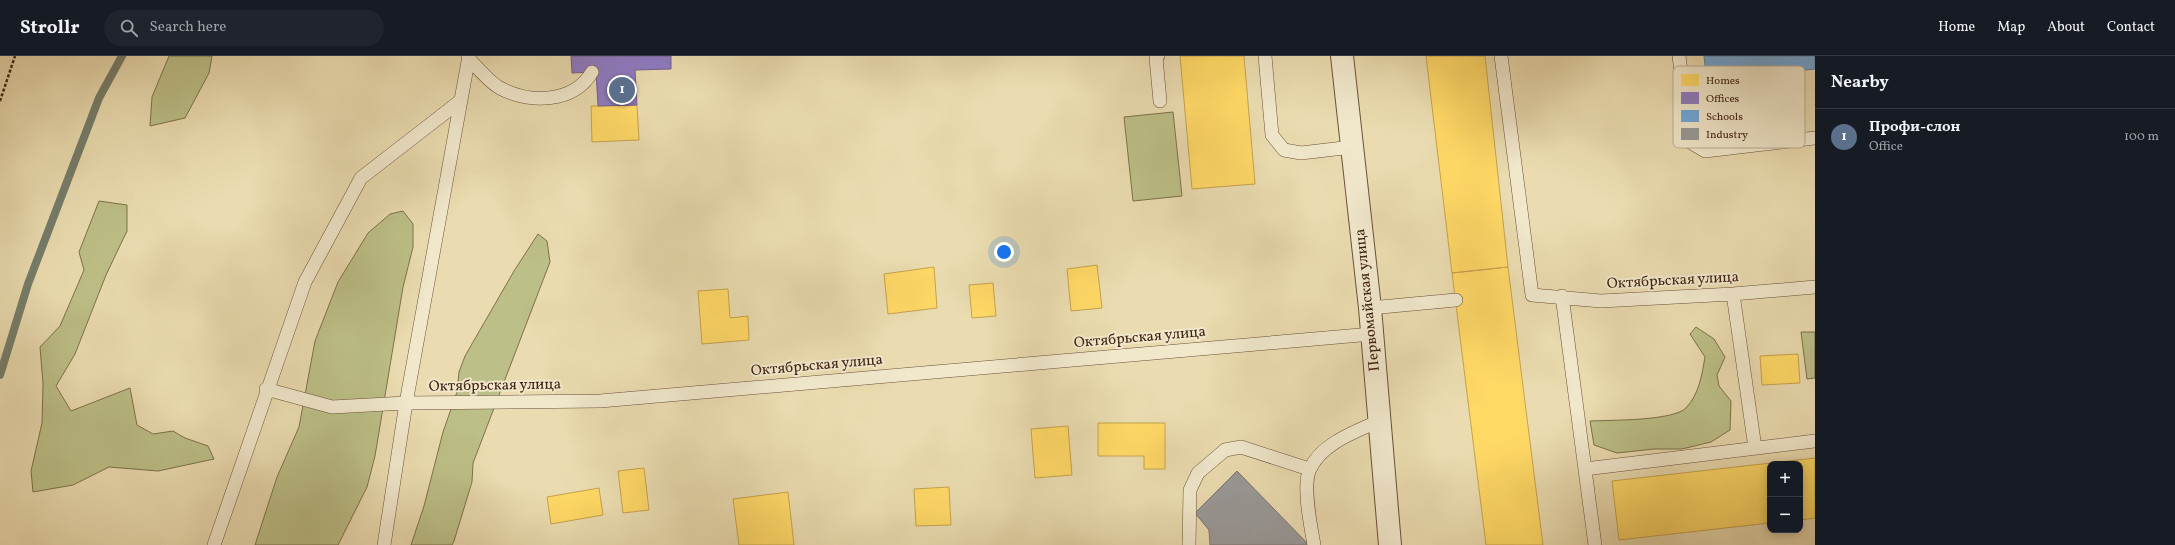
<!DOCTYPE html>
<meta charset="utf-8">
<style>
:root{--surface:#171b24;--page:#20242c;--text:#f1f3f6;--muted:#9ea1a6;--line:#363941;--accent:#c59692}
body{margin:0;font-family:Vollkorn,serif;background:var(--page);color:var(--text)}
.controls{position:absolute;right:12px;bottom:12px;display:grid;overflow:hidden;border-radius:8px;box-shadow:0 2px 10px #0003}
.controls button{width:36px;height:36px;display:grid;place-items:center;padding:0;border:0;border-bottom:1px solid var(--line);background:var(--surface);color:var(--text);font:20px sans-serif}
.you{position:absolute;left:1004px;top:196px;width:14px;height:14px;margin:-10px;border:3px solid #fff;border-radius:50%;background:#1a73e8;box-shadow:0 0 0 6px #1a73e833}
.badge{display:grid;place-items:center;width:26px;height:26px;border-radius:50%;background:var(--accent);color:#fff;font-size:13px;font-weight:700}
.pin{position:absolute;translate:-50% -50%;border:2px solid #fff;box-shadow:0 1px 4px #0006}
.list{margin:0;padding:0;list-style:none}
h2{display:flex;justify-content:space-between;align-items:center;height:52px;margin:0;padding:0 16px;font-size:17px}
h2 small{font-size:13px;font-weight:400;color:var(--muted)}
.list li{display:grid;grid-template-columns:26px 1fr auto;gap:12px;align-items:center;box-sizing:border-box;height:56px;padding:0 16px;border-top:1px solid var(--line)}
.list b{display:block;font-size:15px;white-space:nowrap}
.list p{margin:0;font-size:13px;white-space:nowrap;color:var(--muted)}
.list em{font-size:13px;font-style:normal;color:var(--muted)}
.icon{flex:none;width:22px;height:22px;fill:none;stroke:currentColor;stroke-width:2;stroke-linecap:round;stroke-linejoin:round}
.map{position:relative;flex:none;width:1815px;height:489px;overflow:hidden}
header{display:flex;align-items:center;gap:24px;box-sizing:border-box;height:56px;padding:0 20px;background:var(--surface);border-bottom:1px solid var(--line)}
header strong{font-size:19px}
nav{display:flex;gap:22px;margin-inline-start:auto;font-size:14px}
.search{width:280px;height:36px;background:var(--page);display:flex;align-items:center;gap:10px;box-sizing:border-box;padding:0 14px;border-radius:22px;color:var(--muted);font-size:15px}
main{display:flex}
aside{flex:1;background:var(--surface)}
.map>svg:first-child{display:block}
</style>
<header>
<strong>Strollr</strong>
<div class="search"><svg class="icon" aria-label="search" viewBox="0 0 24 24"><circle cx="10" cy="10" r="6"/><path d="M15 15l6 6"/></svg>Search here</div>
<nav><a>Home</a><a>Map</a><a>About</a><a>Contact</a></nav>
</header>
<main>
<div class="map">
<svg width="1815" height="489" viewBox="0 0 1815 489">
<rect width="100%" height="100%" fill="#eadcb0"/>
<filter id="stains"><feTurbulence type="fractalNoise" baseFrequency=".005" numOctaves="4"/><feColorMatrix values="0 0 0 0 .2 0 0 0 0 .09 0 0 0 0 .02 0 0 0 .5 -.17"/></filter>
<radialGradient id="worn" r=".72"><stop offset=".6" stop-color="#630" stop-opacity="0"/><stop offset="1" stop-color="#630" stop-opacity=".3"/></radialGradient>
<!-- green -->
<path fill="#bcbf87" stroke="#7e704d" d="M169,0H212L209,17L185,62L150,70L152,41Z
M1173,56L1182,140L1133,145L1124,61Z
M99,145L127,149V175L106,219L75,298L56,330L71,355L130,332L137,369L153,378L173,375L185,382L208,390L214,403L158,415L109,411L73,429L33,436L31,415L42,367L43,328L40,291L60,270L84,214L79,196Z
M403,155L413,168V191L403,231L375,400L367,431L338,489H255L277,421L299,371L315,285L338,226L368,177L390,158Z
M538,178L547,185L550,206L473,407L472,426L454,485L452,489H411L424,450L443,376L457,336L459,316L465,300L514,215Z
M1696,271L1714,283L1725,301L1717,319L1719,330L1731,345L1730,374L1711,386L1682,393H1654L1617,397L1594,389L1590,365C1610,364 1673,365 1686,352C1699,338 1702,319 1705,301L1690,278Z
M1801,276H1815V322L1807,323Z"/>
<!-- homes -->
<path fill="#ffd966" stroke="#c6a24d" d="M1180,0H1244L1255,128L1192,133Z
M1426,0H1485L1508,211L1452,217Z
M637,49L639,84L592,86L591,50Z
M1097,209L1102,252L1071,255L1067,213Z
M934,211L937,252L888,258L884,218Z
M1508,211L1543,489H1486L1452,217Z
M993,227L996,260L972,262L969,229Z
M728,233L730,262L748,260L749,284L702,288L698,235Z
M1798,298L1800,327L1762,329L1760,300Z
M1098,367H1165V413H1144V400H1098Z
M1068,370L1072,419L1035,422L1031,373Z
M1815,402V462L1800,464V408H1770V467L1619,484L1612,425Z
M644,412L649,454L623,457L618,415Z
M949,431L951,469L916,470L914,433Z
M599,432L603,459L551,468L547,441Z
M788,436L794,489H739L733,443Z"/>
<!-- offices -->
<path fill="#8e7cc3" stroke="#77618e" d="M571,0H671V13L635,14L637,49L598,50L596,16L572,17Z"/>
<!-- schools -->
<path fill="#6fa8dc" stroke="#6180a0" d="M1704,0H1815V13L1777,17L1782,68L1712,75Z"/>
<!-- industry -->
<path fill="#999" stroke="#7e7571" d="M1237,415L1309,489H1210L1209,474L1195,457Z"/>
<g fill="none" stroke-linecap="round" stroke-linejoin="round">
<!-- stream -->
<path stroke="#757e6b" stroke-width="8" d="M0,319L28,228L99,42L122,0"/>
<!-- service casing -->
<g stroke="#6a503a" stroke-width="14">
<path id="service" d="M1158,0L1156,2L1160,45
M1265,0L1272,79L1284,94L1301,97L1352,91
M1501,0L1532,239L1601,245L1733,238L1815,231
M1679,0L1690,86L1705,95L1815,82
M468,2C478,12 489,26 500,32C530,48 574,47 592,16
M1733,238L1755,392
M1562,240L1595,489
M1370,252L1456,244
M266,333L332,351L406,347L600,345L1372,278
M1585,413L1815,385
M214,489L305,226L361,122L459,46
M384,489L406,347L469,0
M1189,489L1190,434L1198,417L1225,394L1241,391L1309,413
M1314,489C1311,471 1302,429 1310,413C1322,387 1355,376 1379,365"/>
</g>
<!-- tertiary casing -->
<g stroke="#6a503a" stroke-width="24">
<path id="tertiary" d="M1342,0L1370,252L1390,489"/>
</g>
<!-- path -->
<path stroke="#402213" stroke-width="2.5" stroke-dasharray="3 2" stroke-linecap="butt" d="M0,45L15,0"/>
<!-- service -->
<use href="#service" stroke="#f1e8cc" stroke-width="13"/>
<!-- tertiary -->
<use href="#tertiary" stroke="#f1e8cc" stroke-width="22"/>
</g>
<g text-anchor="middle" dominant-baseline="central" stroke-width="4" stroke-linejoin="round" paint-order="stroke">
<!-- street labels -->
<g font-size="15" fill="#402213" stroke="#f1e8cc">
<text transform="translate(1673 225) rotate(-3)">Октябрьская улица</text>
<text transform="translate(1368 244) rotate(-96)">Первомайская улица</text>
<text transform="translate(1140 282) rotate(-5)">Октябрьская улица</text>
<text transform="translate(817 310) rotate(-5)">Октябрьская улица</text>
<text transform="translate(495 330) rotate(-1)">Октябрьская улица</text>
</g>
</g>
<!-- legend -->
<rect x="1673" y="10" width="132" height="82" rx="6" fill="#f1e8cc" stroke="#bcad94" stroke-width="1"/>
<rect x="1681" y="18" width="18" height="12" fill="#ffd966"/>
<rect x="1681" y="36" width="18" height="12" fill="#8e7cc3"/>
<rect x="1681" y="54" width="18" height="12" fill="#6fa8dc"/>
<rect x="1681" y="72" width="18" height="12" fill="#999"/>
<g font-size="11" fill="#402213">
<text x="1706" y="28">Homes</text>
<text x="1706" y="46">Offices</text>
<text x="1706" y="64">Schools</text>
<text x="1706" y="82">Industry</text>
</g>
<rect width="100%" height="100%" filter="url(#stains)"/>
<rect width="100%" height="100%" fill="url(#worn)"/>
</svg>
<div class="controls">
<button>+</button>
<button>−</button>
</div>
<div class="you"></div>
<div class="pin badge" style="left:622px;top:34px;background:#5c6f8a">1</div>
</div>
<aside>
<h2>Nearby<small></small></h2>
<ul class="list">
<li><span class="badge" style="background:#5c6f8a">1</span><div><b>Профи-слон</b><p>Office</p></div><em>100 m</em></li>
</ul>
</aside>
</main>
